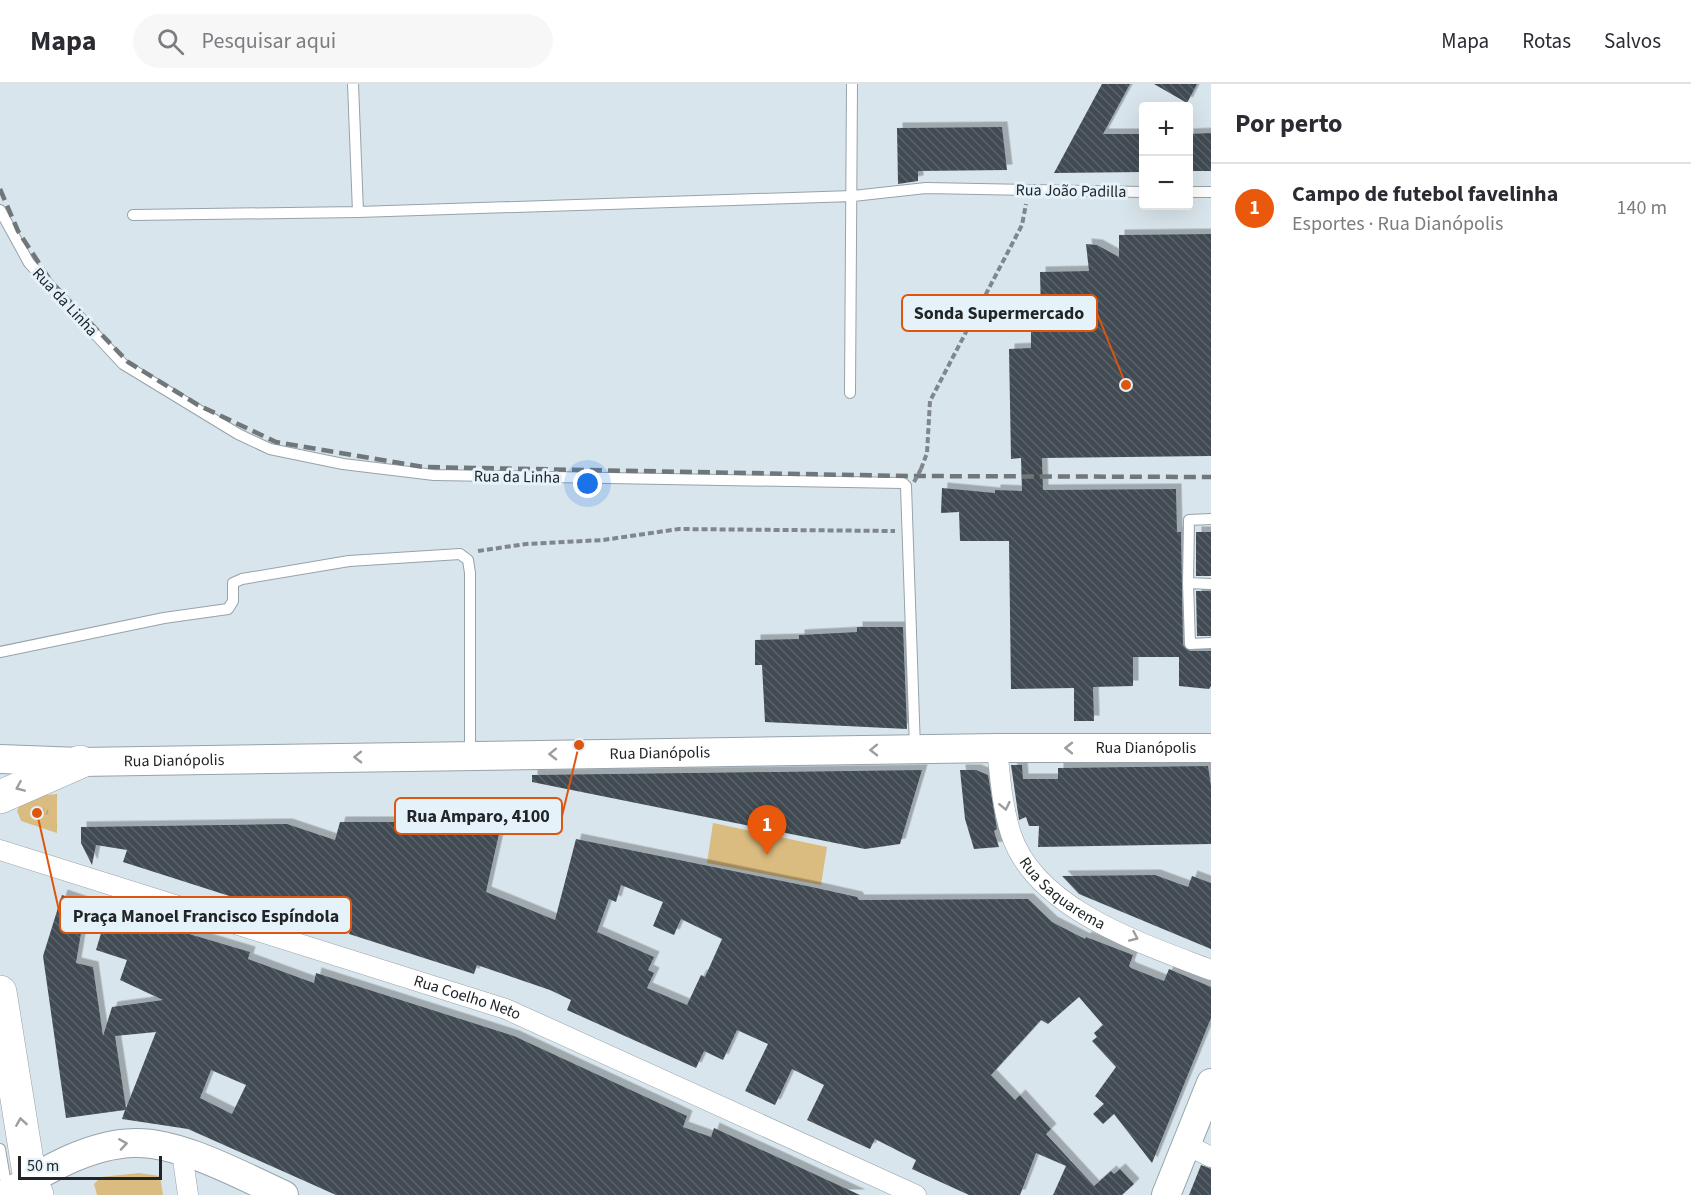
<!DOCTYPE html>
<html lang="pt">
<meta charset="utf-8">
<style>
:root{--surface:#fff;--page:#f7f7f7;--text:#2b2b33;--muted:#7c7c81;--line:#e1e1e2;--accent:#ea580c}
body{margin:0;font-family:"Source Sans 3",sans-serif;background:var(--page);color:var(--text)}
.controls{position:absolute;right:18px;top:18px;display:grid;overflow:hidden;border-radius:6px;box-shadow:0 6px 24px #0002}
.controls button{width:54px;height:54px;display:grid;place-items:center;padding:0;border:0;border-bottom:2px solid var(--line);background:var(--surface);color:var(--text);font:30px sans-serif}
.scale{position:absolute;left:18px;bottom:15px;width:144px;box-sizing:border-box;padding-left:6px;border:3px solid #212527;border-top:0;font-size:16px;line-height:21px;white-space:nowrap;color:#212527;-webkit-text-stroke:4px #e6f2fa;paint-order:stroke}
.you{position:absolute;left:588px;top:400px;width:21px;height:21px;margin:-15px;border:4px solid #fff;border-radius:50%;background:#1a73e8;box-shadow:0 0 0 9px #1a73e833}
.badge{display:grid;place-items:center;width:39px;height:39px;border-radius:50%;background:var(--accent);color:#fff;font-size:20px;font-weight:700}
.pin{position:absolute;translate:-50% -50px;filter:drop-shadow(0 2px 3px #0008)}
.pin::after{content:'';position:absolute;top:32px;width:21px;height:18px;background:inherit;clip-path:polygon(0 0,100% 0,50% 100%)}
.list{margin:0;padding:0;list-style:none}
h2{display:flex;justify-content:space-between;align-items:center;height:78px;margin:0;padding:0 24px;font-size:26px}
h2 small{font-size:20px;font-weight:400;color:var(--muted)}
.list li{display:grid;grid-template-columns:39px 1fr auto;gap:18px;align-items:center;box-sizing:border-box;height:90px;padding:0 24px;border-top:2px solid var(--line)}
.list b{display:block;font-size:22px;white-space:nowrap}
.list p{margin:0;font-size:20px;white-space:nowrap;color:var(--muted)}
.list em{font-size:20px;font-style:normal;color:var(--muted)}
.icon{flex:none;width:33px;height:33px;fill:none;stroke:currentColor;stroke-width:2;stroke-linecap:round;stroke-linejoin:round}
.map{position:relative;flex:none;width:1211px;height:1111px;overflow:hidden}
header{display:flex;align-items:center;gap:36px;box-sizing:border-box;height:84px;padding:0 30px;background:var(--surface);border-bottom:2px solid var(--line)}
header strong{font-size:28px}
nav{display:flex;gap:33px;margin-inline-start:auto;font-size:21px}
.search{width:420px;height:54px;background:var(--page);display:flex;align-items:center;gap:15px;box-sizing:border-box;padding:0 21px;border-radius:33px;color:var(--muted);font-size:22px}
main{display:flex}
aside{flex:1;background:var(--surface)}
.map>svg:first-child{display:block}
</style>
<header>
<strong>Mapa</strong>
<div class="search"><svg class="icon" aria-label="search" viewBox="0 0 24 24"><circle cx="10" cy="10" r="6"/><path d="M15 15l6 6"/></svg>Pesquisar aqui</div>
<nav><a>Mapa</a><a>Rotas</a><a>Salvos</a></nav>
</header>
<main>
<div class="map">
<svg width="1211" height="1111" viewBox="0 0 1211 1111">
<defs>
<pattern id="park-tufts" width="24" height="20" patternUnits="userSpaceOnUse" patternTransform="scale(1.5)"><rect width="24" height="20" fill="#dabc80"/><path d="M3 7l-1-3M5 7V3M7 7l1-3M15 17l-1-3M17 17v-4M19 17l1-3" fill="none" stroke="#bba16f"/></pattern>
<pattern id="building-back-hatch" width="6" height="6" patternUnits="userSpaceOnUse" patternTransform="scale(1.5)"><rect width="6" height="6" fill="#424c52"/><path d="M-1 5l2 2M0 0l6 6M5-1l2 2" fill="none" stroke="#5a6368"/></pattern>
<filter id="shadow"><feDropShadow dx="5.5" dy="-5.5" stdDeviation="0" flood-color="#0004"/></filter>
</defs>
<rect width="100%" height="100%" fill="#d9e5ec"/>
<!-- grass -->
<path fill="#dabc80" d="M713,739L827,763L821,801L707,779Z
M139,1089L160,1092L163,1111H97L94,1100L101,1093Z"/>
<!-- park -->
<path fill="url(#park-tufts)" d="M57,710V749L21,737L17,727L23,713Z"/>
<!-- building -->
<path fill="url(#building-back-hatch)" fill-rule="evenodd" filter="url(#shadow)" d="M1102,0H1130L1103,50H1143V88L1054,89Z
M1154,0H1197L1187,19Z
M1002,43L1007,86L918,87V97L898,100L897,44Z
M1211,49V87H1188V50Z
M1211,150V372L1042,374L1043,406L1176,405L1177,448H1181L1183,561L1190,567H1211V602L1209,605L1179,602V573H1133V602L1093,603L1094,637H1074V604L1011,605L1009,457H960L959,428L941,429L942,404L995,409V406L1022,407L1021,374L1011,375L1009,265L1031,264V230H1041L1040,188L1089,187L1086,160L1097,161L1119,173V151Z
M1196,448H1211V492H1196Z
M1196,507H1211V552H1197Z
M857,543H903L907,645L765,638L762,581H755V556L799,555V551L857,548Z
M1011,681H1022L1023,695H1058V684L1208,682L1211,702V760L1038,763L1039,742H1029L1026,733L1019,736Z
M922,686L900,760L865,765L532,698V691Z
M960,686H976L988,691L997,745L994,747L999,763L974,765L965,735Z
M340,738H460L501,741L486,808L555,836L576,755L812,803L857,813L859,816L1028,815L1052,838L1085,855L1086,853L1133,871L1129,882L1131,884L1164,897L1169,885L1211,903V934L1152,1079L1114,1030L1103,1040L1093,1030L1104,1020L1095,1012L1116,983L1092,957L1097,953L1094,949L1103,941L1079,913L1048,940L1041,936L991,991L1015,1016L1020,1011L1051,1045L1046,1050L1094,1102L1111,1087L1114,1090L1120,1085L1134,1100L1122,1111H1053L1066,1082L1036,1069L1020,1111H969L912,1085L916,1076L875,1055L870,1065L807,1036L824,1001L792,985L775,1021L745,1007L768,960L737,946L723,976L704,967L696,984L567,926L571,916L550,906L477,881L474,890L349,850L351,844L263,815L261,822L123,778L127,766L96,761L92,781L81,759V743L287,740L335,756ZM621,801L663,818L653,842L674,851L681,835L722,855L705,893L701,891L687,921L647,904L654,889L648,886L654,873L597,848L609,815L616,818Z
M1155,791L1188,803L1192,792L1211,799V865L1079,810L1062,792Z
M62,811L86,819L76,879L93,883L103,952L112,923L163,916L120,896L127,876L96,866L108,826L250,868L248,875L314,899L316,889L514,952L687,1032L683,1043L711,1053L714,1044L860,1111H336L188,1045L122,1035L125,1026L66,1034L43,872ZM156,948L130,1014L126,1024L115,952ZM211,986L246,1001L232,1030L200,1014Z
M1201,1081L1211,1085V1111H1189Z"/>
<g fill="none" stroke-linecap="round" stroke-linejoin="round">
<!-- lane casing -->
<g stroke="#97a2a9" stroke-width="12">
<path id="lane" d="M353,0L358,128
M1188,108H1211
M0,126L29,179L123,280L238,350L270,365L343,380L434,391L903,399L906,402L915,665
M133,131L358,128L853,112L926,104L1144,108
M850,309L852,0
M1211,435L1189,436L1188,499L1211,500
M1188,499L1190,560L1211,559
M0,568L164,534L228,525L233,517V499L242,495L349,477L460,470L468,476L470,489V670
M0,1065L7,1106"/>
</g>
<!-- street casing -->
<g stroke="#97a2a9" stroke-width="21">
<g id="street">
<path id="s1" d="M997,664C1000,692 1002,722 1011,750C1036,826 1144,860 1211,886"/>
<path id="s2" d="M0,766L506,925L916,1111"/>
<path d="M1185,1060L1211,1073"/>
<path d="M182,1068L188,1111"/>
</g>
</g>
<!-- secondary casing -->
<g stroke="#97a2a9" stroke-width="30">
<g id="secondary">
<path id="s3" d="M0,675L80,678L997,664H1211"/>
<path d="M4,1111C43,1088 88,1060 134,1059C179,1057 244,1093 284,1111"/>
<path d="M1166,1111L1211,999"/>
</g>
</g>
<!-- highway casing -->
<g stroke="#97a2a9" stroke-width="34">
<path id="highway" d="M0,713L80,678
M0,908L30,1096L37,1111"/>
</g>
<!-- path -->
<path stroke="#7f878c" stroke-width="4" stroke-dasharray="6 3" stroke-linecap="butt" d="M921,385L927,369L930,317L1022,141L1026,120
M478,467L526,460L603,456L679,445L895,447"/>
<!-- lane -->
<use href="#lane" stroke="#fff" stroke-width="10"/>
<!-- street -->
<use href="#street" stroke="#fff" stroke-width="20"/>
<!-- secondary -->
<use href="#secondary" stroke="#fff" stroke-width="28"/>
<!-- highway -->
<use href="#highway" stroke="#fff" stroke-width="33"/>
<!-- rail -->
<path stroke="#70777b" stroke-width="4.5" stroke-dasharray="12 6" stroke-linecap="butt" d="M0,105L18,147L52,199L128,278L198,321L276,358L423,383L907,392L1211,393"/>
<!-- path-bridge -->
<path stroke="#7f878c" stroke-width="4" stroke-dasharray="6 3" stroke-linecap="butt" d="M914,398L921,385"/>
</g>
<!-- one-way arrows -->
<defs><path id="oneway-chevron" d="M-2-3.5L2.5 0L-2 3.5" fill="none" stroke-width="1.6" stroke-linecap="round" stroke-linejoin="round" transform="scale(1.5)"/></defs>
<g stroke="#9b9d9e">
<use href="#oneway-chevron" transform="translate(1069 664) rotate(180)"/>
<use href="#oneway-chevron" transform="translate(874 666) rotate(179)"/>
<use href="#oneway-chevron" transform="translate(553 670) rotate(179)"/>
<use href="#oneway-chevron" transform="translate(358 673) rotate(179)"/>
<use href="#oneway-chevron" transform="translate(20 703) rotate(157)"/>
<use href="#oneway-chevron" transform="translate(1005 722) rotate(78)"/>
<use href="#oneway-chevron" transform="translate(1134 853) rotate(24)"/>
<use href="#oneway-chevron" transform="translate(21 1038) rotate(-99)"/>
<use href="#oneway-chevron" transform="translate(123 1060) rotate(-9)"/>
</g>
<g text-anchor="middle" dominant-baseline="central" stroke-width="6" stroke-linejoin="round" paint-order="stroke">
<!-- street labels -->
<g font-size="16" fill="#212527" stroke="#e6f2fa">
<text transform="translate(1071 107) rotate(1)">Rua João Padilla</text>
<text transform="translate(65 218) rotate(47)">Rua da Linha</text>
<text transform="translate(517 393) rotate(1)">Rua da Linha</text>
<text stroke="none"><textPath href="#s3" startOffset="1146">Rua Dianópolis</textPath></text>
<text stroke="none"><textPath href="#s3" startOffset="660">Rua Dianópolis</textPath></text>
<text stroke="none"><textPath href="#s3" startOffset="174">Rua Dianópolis</textPath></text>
<text stroke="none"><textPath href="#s1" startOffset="168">Rua Saquarema</textPath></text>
<text stroke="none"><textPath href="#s2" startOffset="490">Rua Coelho Neto</textPath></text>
</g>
</g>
<!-- callouts -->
<path fill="none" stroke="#de560d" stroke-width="2" d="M1126 301L1097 229M579 661L562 732M37 729L60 831"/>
<g fill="#de560d" stroke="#e6f2fa" stroke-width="2">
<circle cx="1126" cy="301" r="6"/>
<circle cx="579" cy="661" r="6"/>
<circle cx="37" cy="729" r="6"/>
</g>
<g fill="#e6f2fa" stroke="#de560d" stroke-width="2">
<rect x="902" y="211" width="195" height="36" rx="6"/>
<rect x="395" y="714" width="167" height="36" rx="6"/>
<rect x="60" y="813" width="291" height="36" rx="6"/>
</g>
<g font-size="18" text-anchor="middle" font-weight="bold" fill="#212527">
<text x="999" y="235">Sonda Supermercado</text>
<text x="478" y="738">Rua Amparo, 4100</text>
<text x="206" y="838">Praça Manoel Francisco Espíndola</text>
</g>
</svg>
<div class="controls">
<button>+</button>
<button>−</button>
</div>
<div class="scale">50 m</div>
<div class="you"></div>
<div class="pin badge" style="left:767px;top:771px">1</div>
</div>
<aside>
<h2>Por perto<small></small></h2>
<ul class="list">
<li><span class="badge">1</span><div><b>Campo de futebol favelinha</b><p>Esportes · Rua Dianópolis</p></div><em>140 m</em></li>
</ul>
</aside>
</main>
